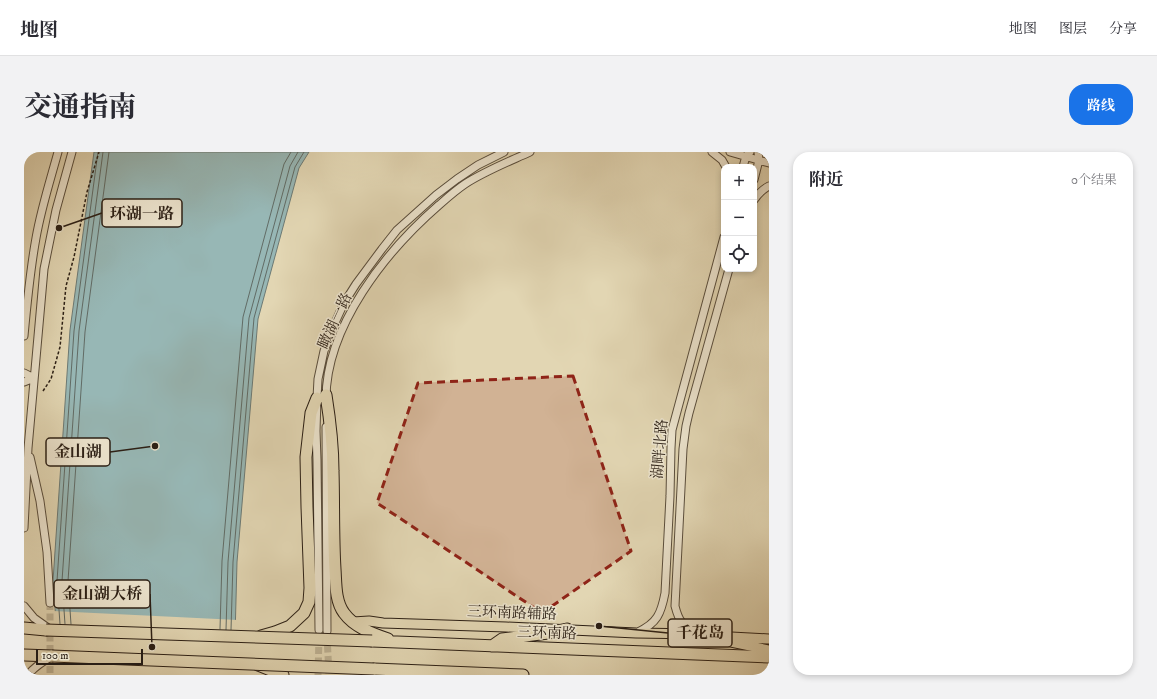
<!DOCTYPE html>
<html lang="zh">
<meta charset="utf-8">
<style>
:root{--surface:#fff;--page:#f2f2f3;--text:#2b2b33;--muted:#7c7c81;--line:#e1e1e2;--accent:#1a73e8}
body{margin:0;font-family:"IM FELL DW Pica","Noto Serif SC",serif;background:var(--page);color:var(--text)}
.controls{position:absolute;right:12px;top:12px;display:grid;overflow:hidden;border-radius:8px;box-shadow:0 2px 6px #0003}
.controls button{width:36px;height:36px;display:grid;place-items:center;padding:0;border:0;border-bottom:1px solid var(--line);background:var(--surface);color:var(--text);font:20px sans-serif}
.scale{position:absolute;left:12px;bottom:10px;width:107px;box-sizing:border-box;padding-left:4px;border:2px solid #2b1f15;border-top:0;font-size:11px;line-height:14px;white-space:nowrap;color:#2b1f15;-webkit-text-stroke:3px #ece4ce;paint-order:stroke}
.list{margin:0;padding:0;list-style:none}
h2{display:flex;justify-content:space-between;align-items:center;height:52px;margin:0;padding:0 16px;font-size:17px}
h2 small{font-size:13px;font-weight:400;color:var(--muted)}
.icon{flex:none;width:22px;height:22px;fill:none;stroke:currentColor;stroke-width:2;stroke-linecap:round;stroke-linejoin:round}
.map{position:relative;flex:none;width:745px;height:523px;overflow:hidden;border-radius:16px}
header{display:flex;align-items:center;gap:24px;box-sizing:border-box;height:56px;padding:0 20px;background:var(--surface);border-bottom:1px solid var(--line)}
header strong{font-size:19px}
nav{display:flex;gap:22px;margin-inline-start:auto;font-size:14px}
.intro{display:flex;align-items:center;justify-content:space-between;box-sizing:border-box;height:96px;padding:0 24px}
h1{margin:0;font-size:28px}
.button{padding:10px 18px;border-radius:16px;background:var(--accent);color:#fff;font-size:14px;font-weight:700}
main{display:flex;gap:24px;padding:0 24px}
aside{flex:1;background:var(--surface);border-radius:16px;box-shadow:0 2px 6px #0003}
.map>svg:first-child{display:block}
</style>
<header>
<strong>地图</strong>
<nav><a>地图</a><a>图层</a><a>分享</a></nav>
</header>
<div class="intro"><h1>交通指南</h1><a class="button">路线</a></div>
<main>
<div class="map">
<svg width="745" height="523" viewBox="0 0 745 523">
<rect width="100%" height="100%" fill="#e2d6b3"/>
<filter id="stains"><feTurbulence type="fractalNoise" baseFrequency=".005" numOctaves="4"/><feColorMatrix values="0 0 0 0 .2 0 0 0 0 .09 0 0 0 0 .02 0 0 0 .5 -.17"/></filter>
<radialGradient id="worn" r=".72"><stop offset=".6" stop-color="#630" stop-opacity="0"/><stop offset="1" stop-color="#630" stop-opacity=".3"/></radialGradient>
<!-- water -->
<path fill="#97b7b5" stroke="#6c7a75" d="M70,0H285L275,16L234,167L213,410L210,523H36L29,429L46,178Z"/>
<!-- pier -->
<path fill="#e2d6b3" d="M29,459L214,468L212,523H34Z"/>
<g fill="none" stroke-linecap="round" stroke-linejoin="round">
<!-- shore -->
<path stroke="#616b65" stroke-width="1" d="M36,472L33,429L50,179L74,0
M41,472L38,429L55,179L79,0
M47,472L44,429L61,180L85,0
M196,477L198,409L219,165L260,12L267,0
M202,478L204,410L225,166L266,14L274,0
M207,478L209,410L230,166L271,15L280,0"/>
<!-- minor-tunnel -->
<path stroke="#bdb193" stroke-width="7" stroke-dasharray="7 3.5" stroke-linecap="butt" d="M26,451V523
M303,483L305,523
M294,523L295,485"/>
<!-- minor casing -->
<g stroke="#594d3c" stroke-width="9">
<path id="minor" d="M688,0L698,8L702,15
M706,0L745,11
M719,15L722,4L726,0
M730,28L735,8L734,0
M730,48C734,42 739,37 745,34
M0,184C3,151 6,119 12,86C17,57 26,29 34,0
M0,221L10,226
M0,230L10,226
M302,247C302,174 362,99 415,53C423,46 432,38 441,32C461,19 484,10 506,0
M302,275L303,479
M6,305L16,349L23,400L26,451
M0,376L4,296L20,117L32,58L48,0
M0,454L10,466L27,478
M295,478L293,308L292,279L293,246L294,227L300,199L309,175L320,151L332,132L358,97L373,78L412,43L433,27L454,13L480,0
M614,480C633,471 637,462 641,441L646,344L647,296L648,278L700,85
M673,481C659,474 655,470 651,454L659,297L662,274L665,261L705,117
M4,523C10,515 18,510 27,505"/>
</g>
<!-- major casing -->
<g stroke="#2b1f15" stroke-width="11">
<path id="major" d="M329,470L345,469L359,471L482,475L612,481L675,482L689,484L745,487
M702,489L745,498"/>
</g>
<!-- highway casing -->
<g stroke="#2b1f15" stroke-width="13">
<path id="highway" d="M302,243C306,268 309,294 309,319C310,352 309,384 311,417C312,431 311,449 320,461C330,475 349,482 364,487
M0,476L22,478
M237,484L251,480L266,474L280,461L285,450L286,436L283,355L282,305L287,261L293,246
M348,489L745,505
M468,494L478,487L524,481L543,477
M0,503L28,504
M234,513L259,523
M350,517L499,523"/>
</g>
<!-- path -->
<path stroke="#2b1f15" stroke-width="1.5" stroke-dasharray="3 2" stroke-linecap="butt" d="M19,239L27,227L36,195L42,134L50,105L63,40L75,0"/>
<!-- minor -->
<use href="#minor" stroke="#ece4ce" stroke-width="7"/>
<!-- major -->
<use href="#major" stroke="#e2d6b3" stroke-width="9"/>
<!-- highway -->
<use href="#highway" stroke="#e2d6b3" stroke-width="11"/>
<!-- highway-bridge casing -->
<g stroke="#2b1f15" stroke-width="13" stroke-linecap="butt">
<path id="highway-bridge" d="M22,478L348,489
M28,504L350,517"/>
</g>
<!-- highway-bridge -->
<use href="#highway-bridge" stroke="#e2d6b3" stroke-width="11"/>
</g>
<!-- marked area -->
<path fill="#8f2418" fill-opacity="0.2" stroke="#8f2418" stroke-width="3" stroke-dasharray="8 5" stroke-linejoin="round" d="M549,224L607,399L518,461L353,351L394,231Z"/>
<g text-anchor="middle" dominant-baseline="central" stroke-width="3" stroke-linejoin="round" paint-order="stroke">
<!-- street labels -->
<g font-size="15" fill="#2b1f15" stroke="#ece4ce">
<text transform="translate(311 169) rotate(-65)">瞰湖一路</text>
<text transform="translate(636 297) rotate(-85)">湖畔北路</text>
<text transform="translate(488 461) rotate(2)">三环南路辅路</text>
<text transform="translate(523 481) rotate(2)">三环南路</text>
</g>
</g>
<!-- callouts -->
<path fill="none" stroke="#2b1f15" stroke-width="1.5" d="M35 76L78 61M131 294L86 300M128 495L126 442M575 474L644 481"/>
<g fill="#2b1f15" stroke="#ece4ce" stroke-width="1.5">
<circle cx="35" cy="76" r="4"/>
<circle cx="131" cy="294" r="4"/>
<circle cx="128" cy="495" r="4"/>
<circle cx="575" cy="474" r="4"/>
</g>
<g fill="#ece4ce" stroke="#2b1f15" stroke-width="1.5">
<rect x="78" y="47" width="80" height="28" rx="4"/>
<rect x="22" y="286" width="64" height="28" rx="4"/>
<rect x="30" y="428" width="96" height="28" rx="4"/>
<rect x="644" y="467" width="64" height="28" rx="4"/>
</g>
<g font-size="16" text-anchor="middle" font-weight="bold" fill="#2b1f15">
<text x="118" y="67">环湖一路</text>
<text x="54" y="305">金山湖</text>
<text x="78" y="447">金山湖大桥</text>
<text x="676" y="486">千花岛</text>
</g>
<rect width="100%" height="100%" filter="url(#stains)"/>
<rect width="100%" height="100%" fill="url(#worn)"/>
</svg>
<div class="controls">
<button>+</button>
<button>−</button>
<button><svg class="icon" aria-label="locate" viewBox="0 0 24 24"><circle cx="12" cy="12" r="6"/><path d="M12 2v4M12 18v4M2 12h4M18 12h4"/></svg></button>
</div>
<div class="scale">100 m</div>
</div>
<aside>
<h2>附近<small>0个结果</small></h2>
<ul class="list">
</ul>
</aside>
</main>
